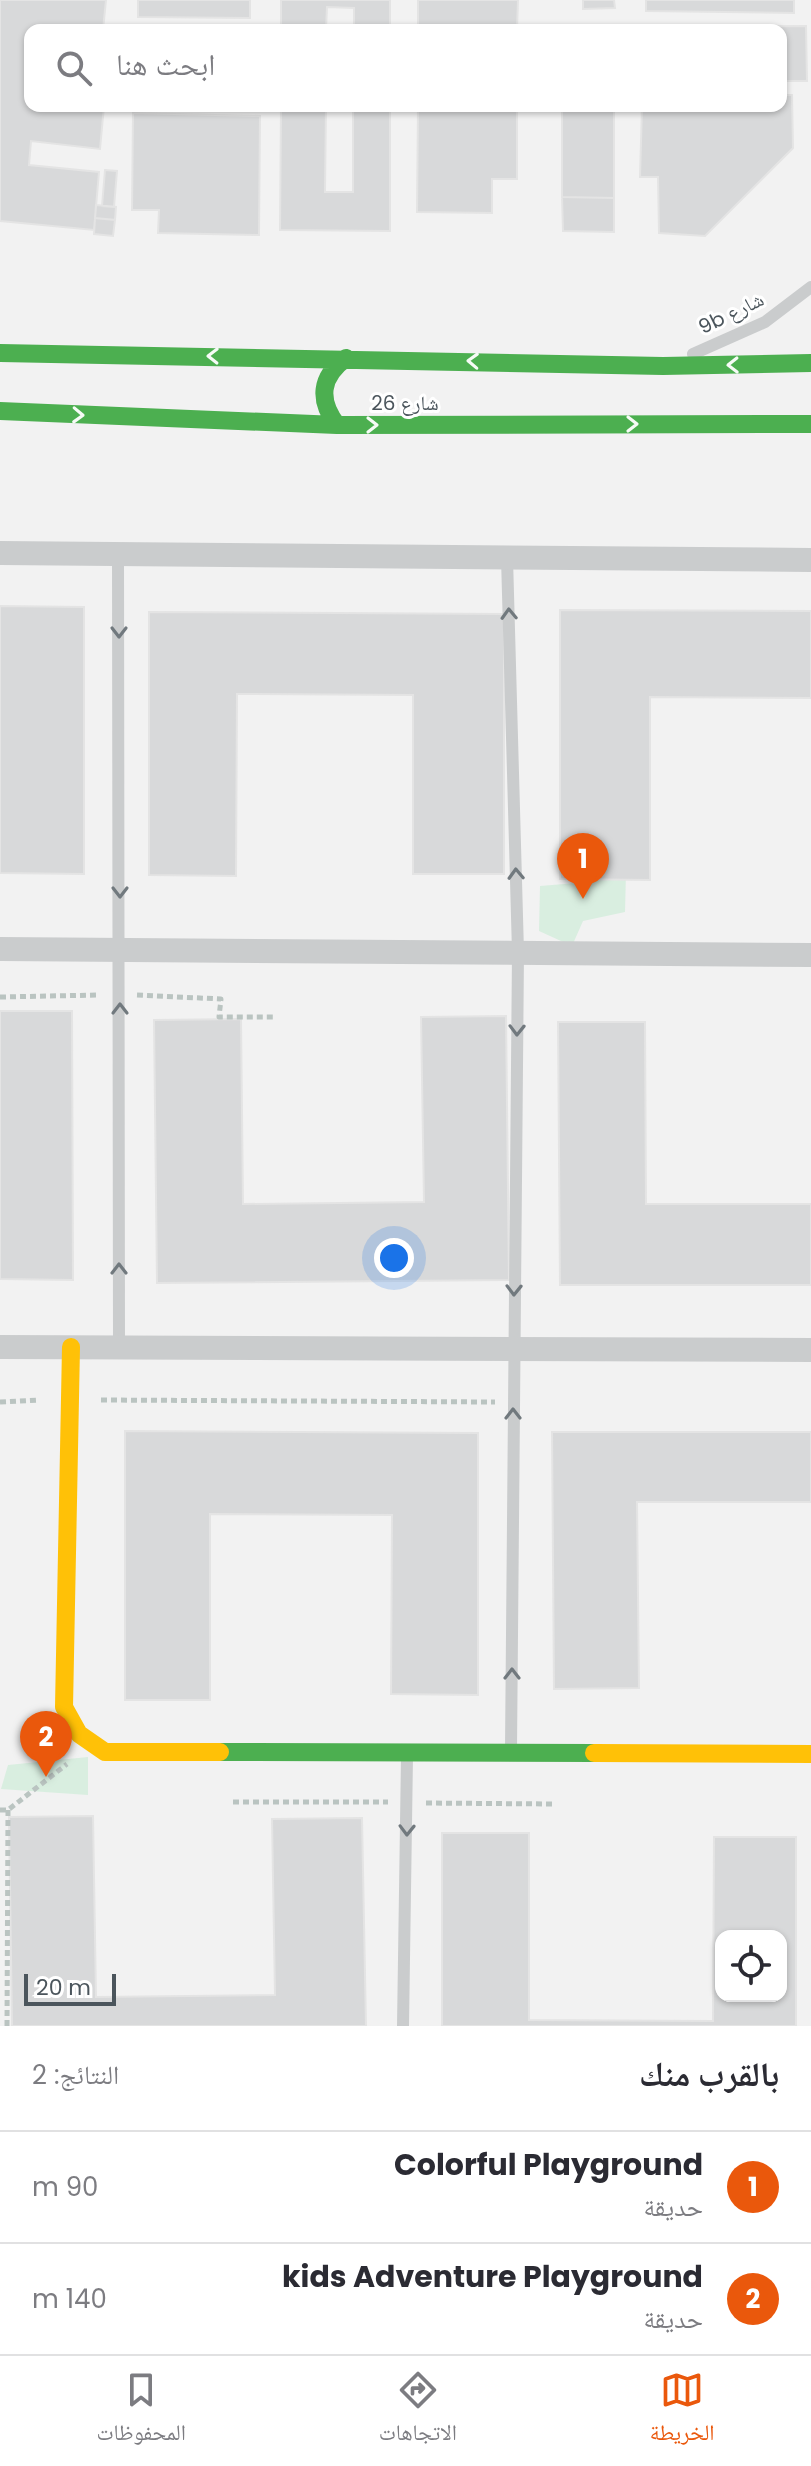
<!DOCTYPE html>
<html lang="ar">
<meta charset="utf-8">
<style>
:root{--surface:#fff;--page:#f7f7f7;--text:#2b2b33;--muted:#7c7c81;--line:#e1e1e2;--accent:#ea580c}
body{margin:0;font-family:Poppins,"Noto Naskh Arabic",sans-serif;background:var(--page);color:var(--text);direction:rtl}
.controls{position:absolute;right:24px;bottom:24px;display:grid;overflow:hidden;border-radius:16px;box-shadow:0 2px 6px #0004}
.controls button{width:72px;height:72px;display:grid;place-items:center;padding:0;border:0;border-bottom:2px solid var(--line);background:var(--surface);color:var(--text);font:40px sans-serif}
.scale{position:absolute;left:24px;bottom:20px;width:92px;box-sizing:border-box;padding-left:8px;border:4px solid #4b555c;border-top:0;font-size:22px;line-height:28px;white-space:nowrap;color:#4b555c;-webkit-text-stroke:6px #fff;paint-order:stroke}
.you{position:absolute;left:394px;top:1258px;width:28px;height:28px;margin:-20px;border:6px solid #fff;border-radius:50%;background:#1a73e8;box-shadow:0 0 0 12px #1a73e833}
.badge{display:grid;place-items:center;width:52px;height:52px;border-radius:50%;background:var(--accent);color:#fff;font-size:26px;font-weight:700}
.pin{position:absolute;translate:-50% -66px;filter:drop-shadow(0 2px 4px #0008)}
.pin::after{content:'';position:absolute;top:42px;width:28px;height:24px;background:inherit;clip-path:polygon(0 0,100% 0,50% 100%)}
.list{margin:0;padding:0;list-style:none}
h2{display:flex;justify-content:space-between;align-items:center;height:104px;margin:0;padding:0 32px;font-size:34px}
h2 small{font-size:26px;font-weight:400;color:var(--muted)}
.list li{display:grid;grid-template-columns:52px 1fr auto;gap:24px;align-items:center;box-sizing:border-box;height:112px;padding:0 32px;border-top:2px solid var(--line)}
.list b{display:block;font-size:30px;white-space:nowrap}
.list p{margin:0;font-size:26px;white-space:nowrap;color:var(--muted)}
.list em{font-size:26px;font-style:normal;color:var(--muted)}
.icon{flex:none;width:44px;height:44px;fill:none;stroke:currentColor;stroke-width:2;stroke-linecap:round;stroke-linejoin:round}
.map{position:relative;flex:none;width:811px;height:2026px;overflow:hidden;direction:ltr}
.search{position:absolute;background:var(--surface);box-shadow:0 2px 6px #0004;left:24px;right:24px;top:24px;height:88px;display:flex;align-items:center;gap:20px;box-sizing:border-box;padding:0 28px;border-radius:16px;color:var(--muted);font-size:30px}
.sheet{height:328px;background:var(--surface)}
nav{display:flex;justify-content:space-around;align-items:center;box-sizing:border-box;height:112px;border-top:2px solid var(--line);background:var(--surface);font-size:22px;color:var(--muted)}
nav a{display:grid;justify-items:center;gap:4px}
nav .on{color:var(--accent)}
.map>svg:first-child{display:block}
</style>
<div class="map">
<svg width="811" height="2026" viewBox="0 0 811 2026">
<rect width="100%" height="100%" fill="#f2f2f2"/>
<!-- green -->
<path fill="#d9eee0" d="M581,860L626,872L625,912L583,921L572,946L539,931L540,886L576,883Z
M88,1757V1795L1,1789L8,1765Z"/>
<!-- building -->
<path fill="#d8d9da" stroke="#e4e4e4" stroke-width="2" fill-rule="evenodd" d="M0,0H106L103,30H30V106H104L100,149L31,141L29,165L99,172L94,230L0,221Z
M138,0H250V18L138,17Z
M281,0H390V30H354V8L327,7L326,30H281Z
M418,0H518L517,30H418Z
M583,0H614L615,8L583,9Z
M646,0H794V13L646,11Z
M806,26L807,81H781V30H671V27Z
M781,95H792L793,148L705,236L659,233L658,177H640L642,106H781Z
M281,106H326L325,192H353V106H390V231L280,230Z
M418,106H517V179H492V213L417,212Z
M562,106H614V198L562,197Z
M133,113L260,116L259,235L158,233L159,210H132Z
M105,170L117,171L114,207L102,206Z
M562,197L614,198V232L563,231Z
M96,205L116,207L115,220L95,218Z
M95,218L115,220L113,236L94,234Z
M0,606L84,607V874L0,873Z
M560,610L811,611V698L650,697V880L560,879Z
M149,612L504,614V874H413V695L237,694L236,876L149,875Z
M0,1011H72L73,1280L0,1279Z
M506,1016L509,1280L157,1283L154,1020L241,1019L243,1204L424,1202L421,1017Z
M558,1022H645L646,1204H811V1285H560Z
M125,1431L478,1433V1695L391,1694L392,1515L210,1514V1700H125Z
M552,1432H811V1502H637L639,1688L554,1689Z
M93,1816L96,1997L275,1995L272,1819L362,1818L366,2026H12L9,1817Z
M442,1833H529V2020L713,2021L714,1837H796V2026H442ZM721,1936H781V1996H721Z"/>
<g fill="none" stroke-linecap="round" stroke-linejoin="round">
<!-- path -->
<path stroke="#bac4c1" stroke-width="5" stroke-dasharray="6 4" stroke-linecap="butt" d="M137,995L221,999L219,1017H274
M0,997L99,995
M101,1400L495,1402
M0,1402L39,1400
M233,1802H388
M426,1803L553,1804
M0,1810H8L67,1764
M7,2026L8,1810"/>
<!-- lane -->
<path stroke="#cacccd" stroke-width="12" d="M693,354L765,322L811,287
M118,554L119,1347
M507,558L518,952L511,1749
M403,2026L407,1756"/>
<!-- street -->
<path stroke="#cacccd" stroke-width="24" d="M0,553L811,560
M0,949L811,955
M0,1347L811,1350"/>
<!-- fast -->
<path stroke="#4caf50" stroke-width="18" d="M0,353L663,366L811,363
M0,411L337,425L811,424
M337,425C318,400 320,377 346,358
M220,1752L594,1753"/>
<!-- slow -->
<path stroke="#ffc107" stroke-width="18" d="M71,1347L64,1707L79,1734L105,1752H220
M594,1753L811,1754"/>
</g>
<!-- one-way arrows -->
<defs><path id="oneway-chevron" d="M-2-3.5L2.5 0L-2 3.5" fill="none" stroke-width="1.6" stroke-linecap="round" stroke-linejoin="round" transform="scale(2)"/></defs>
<g stroke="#f6fbf6">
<use href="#oneway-chevron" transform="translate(213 356) rotate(-179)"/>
<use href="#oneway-chevron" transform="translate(473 361) rotate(-178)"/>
<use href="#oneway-chevron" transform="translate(733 365) rotate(179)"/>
<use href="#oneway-chevron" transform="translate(78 415) rotate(2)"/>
<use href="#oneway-chevron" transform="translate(632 424)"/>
<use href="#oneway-chevron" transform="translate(372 425)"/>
</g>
<g stroke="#71797e">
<use href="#oneway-chevron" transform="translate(509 614) rotate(-92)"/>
<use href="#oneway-chevron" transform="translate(119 632) rotate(90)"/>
<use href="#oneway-chevron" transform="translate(516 874) rotate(-92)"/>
<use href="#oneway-chevron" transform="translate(120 892) rotate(90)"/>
<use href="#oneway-chevron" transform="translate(120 1009) rotate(-90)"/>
<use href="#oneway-chevron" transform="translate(517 1030) rotate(91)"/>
<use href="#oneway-chevron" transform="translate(119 1269) rotate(-90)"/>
<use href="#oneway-chevron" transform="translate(514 1290) rotate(91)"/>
<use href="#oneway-chevron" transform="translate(513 1414) rotate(-90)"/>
<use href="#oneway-chevron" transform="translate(512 1674) rotate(-90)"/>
<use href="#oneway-chevron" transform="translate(407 1830) rotate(91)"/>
</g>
<g text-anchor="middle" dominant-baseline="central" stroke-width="6" stroke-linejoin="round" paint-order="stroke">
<!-- street labels -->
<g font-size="20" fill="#4b555c" stroke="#fff">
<text transform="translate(731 313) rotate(-26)">9b شارع</text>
<text x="405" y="403">شارع 26</text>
</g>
</g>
</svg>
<div class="controls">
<button><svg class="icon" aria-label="locate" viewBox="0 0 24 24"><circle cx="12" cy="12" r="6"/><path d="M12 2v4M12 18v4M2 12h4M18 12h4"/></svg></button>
</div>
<div class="scale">20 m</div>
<div class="you"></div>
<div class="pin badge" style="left:583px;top:899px">1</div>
<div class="pin badge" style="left:46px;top:1777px">2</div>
<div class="search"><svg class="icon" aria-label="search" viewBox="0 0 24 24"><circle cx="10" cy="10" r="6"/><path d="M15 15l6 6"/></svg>ابحث هنا</div>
</div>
<section class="sheet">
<h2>بالقرب منك<small>النتائج: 2</small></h2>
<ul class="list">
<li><span class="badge">1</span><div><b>Colorful Playground</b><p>حديقة</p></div><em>90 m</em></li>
<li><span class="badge">2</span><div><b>kids Adventure Playground</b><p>حديقة</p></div><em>140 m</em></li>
</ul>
</section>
<nav>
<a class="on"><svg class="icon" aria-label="map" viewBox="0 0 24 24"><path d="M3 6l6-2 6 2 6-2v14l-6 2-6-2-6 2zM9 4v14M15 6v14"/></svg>الخريطة</a>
<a><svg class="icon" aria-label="directions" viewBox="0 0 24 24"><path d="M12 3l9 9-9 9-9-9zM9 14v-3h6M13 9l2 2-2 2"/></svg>الاتجاهات</a>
<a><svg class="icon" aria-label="saved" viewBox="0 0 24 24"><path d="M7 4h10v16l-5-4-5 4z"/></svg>المحفوظات</a>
</nav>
